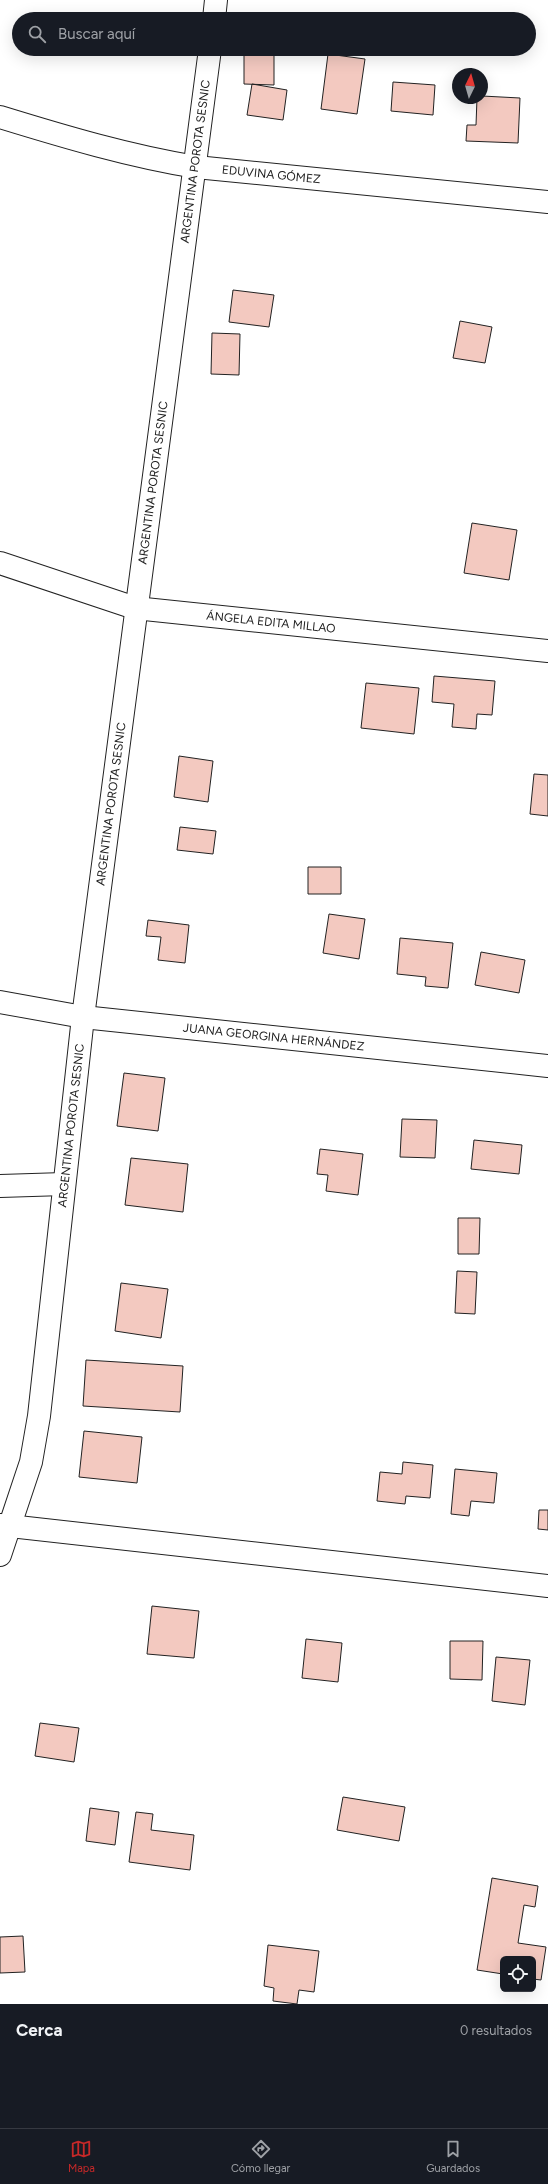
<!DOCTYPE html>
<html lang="es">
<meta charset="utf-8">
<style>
:root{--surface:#171b24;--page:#242831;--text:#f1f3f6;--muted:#9ea1a6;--line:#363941;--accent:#c62828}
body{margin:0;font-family:Figtree,sans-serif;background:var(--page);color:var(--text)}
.controls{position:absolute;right:12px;bottom:12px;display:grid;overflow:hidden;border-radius:6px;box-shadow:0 4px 16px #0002}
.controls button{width:36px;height:36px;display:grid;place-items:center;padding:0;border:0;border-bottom:1px solid var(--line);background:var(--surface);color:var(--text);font:20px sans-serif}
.compass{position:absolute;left:452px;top:68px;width:36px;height:36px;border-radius:50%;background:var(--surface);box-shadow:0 4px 16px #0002;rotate:5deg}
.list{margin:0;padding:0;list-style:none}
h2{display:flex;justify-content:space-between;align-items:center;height:52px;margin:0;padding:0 16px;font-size:17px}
h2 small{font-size:13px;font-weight:400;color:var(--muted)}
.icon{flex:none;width:22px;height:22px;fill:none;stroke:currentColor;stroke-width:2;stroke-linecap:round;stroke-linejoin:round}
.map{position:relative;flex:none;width:548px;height:2004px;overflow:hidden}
.search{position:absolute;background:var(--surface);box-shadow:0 4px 16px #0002;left:12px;right:12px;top:12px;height:44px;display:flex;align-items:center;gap:10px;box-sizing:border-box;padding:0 14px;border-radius:22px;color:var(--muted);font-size:15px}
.sheet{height:124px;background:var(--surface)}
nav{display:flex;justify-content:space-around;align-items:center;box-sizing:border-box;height:56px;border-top:1px solid var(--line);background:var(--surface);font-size:11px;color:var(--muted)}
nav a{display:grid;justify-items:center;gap:2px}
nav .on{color:var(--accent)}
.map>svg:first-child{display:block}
</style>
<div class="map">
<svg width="548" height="2004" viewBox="0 0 548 2004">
<rect width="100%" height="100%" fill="#fff"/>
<!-- building -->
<path fill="#f3c9c0" stroke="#222" d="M244,49H274V85L244,84Z
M328,54L365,59L357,114L321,109Z
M393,82L435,85L433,115L391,111Z
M252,84L287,90L283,120L247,115Z
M482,96L520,98L518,143L466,141L467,125H476L477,98Z
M233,290L274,295L269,327L229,322Z
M460,321L492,327L485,363L453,358Z
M212,333L240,334L239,375L211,374Z
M472,523L517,530L509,580L464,573Z
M434,676L495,681L492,715L477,714L476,729L452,727L454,704L432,702Z
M366,683L419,688L414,734L361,728Z
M179,756L213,761L208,802L174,797Z
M534,774L548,775V816L530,814Z
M180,827L216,831L213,854L177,850Z
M308,867H341V894H308Z
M329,914L365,919L359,959L323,953Z
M148,920L189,925L185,963L158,960L161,937L146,936Z
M400,938L453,943L448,988L425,986L426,977L397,974Z
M481,952L525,960L519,993L475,985Z
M124,1073L165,1078L158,1131L117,1126Z
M402,1119L437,1120L435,1158L400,1157Z
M474,1140L522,1145L519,1174L471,1169Z
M320,1149L363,1154L358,1195L326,1191L328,1175L317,1174Z
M131,1158L188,1164L183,1212L125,1205Z
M458,1218H480L479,1254H458Z
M457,1271L477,1272L475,1314L455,1313Z
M121,1283L168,1289L161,1338L115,1331Z
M86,1360L183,1366L180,1412L83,1406Z
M84,1431L142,1437L137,1483L79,1477Z
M403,1462L433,1465L430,1498L406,1496L405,1504L377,1501L380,1472L402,1474Z
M455,1469L497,1473L494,1503L471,1501L469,1516L451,1514Z
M539,1510H548V1530L538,1529Z
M152,1606L199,1611L194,1658L147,1654Z
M306,1639L342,1643L338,1682L302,1678Z
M450,1641H483L482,1680L450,1679Z
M496,1657L530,1660L525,1705L492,1701Z
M40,1723L79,1728L74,1762L35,1756Z
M343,1797L405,1807L399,1841L337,1830Z
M90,1808L119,1812L115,1845L86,1841Z
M136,1812L153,1814L151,1830L194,1835L190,1870L129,1862Z
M492,1878L538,1886L535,1907L524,1905L518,1943L546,1947L541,1980L533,1979V1959H503V1974L477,1970Z
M23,1936L25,1972L0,1973V1937Z
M268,1945L319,1951L314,1992L299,1990L297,2004L273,2001L274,1988L264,1986Z"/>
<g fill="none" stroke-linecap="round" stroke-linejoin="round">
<!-- street casing -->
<g stroke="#222" stroke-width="24">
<g id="street">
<path d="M214,19L216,0"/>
<path id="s1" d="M0,117C65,137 129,156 196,167L548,202"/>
<path id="s2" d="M0,563L135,608L548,651"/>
<path id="s3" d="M0,1002L83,1017L548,1066"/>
<path d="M0,1186L64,1184"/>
<path d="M0,1525L548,1586"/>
<path id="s4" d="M0,1555L31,1462L39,1416L83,1017L210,49"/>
</g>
</g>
<!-- street -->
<use href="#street" stroke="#fff" stroke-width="22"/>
</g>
<g text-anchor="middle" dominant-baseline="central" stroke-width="3" stroke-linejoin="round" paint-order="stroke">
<!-- street labels -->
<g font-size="12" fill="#222" stroke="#fff">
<text stroke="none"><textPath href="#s4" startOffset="1409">ARGENTINA POROTA SESNIC</textPath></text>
<text stroke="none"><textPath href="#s1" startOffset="278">EDUVINA GÓMEZ</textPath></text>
<text stroke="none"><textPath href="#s4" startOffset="1085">ARGENTINA POROTA SESNIC</textPath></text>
<text stroke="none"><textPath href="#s2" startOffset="279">ÁNGELA EDITA MILLAO</textPath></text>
<text stroke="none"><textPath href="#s4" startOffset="761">ARGENTINA POROTA SESNIC</textPath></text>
<text stroke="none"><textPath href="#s3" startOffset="276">JUANA GEORGINA HERNÁNDEZ</textPath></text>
<text stroke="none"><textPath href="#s4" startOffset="437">ARGENTINA POROTA SESNIC</textPath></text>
</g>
</g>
</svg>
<div class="controls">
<button><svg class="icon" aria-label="locate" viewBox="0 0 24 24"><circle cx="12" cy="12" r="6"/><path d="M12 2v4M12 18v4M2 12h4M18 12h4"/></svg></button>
</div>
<svg class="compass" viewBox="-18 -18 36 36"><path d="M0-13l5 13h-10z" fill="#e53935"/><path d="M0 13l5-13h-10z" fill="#9ea1a6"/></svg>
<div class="search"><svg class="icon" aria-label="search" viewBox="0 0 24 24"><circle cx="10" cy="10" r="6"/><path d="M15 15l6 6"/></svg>Buscar aquí</div>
</div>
<section class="sheet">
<h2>Cerca<small>0 resultados</small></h2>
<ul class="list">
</ul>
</section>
<nav>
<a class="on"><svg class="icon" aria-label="map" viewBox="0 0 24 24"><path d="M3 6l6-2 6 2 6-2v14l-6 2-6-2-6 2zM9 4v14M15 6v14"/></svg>Mapa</a>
<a><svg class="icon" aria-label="directions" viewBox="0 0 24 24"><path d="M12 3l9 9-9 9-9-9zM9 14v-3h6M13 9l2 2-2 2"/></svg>Cómo llegar</a>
<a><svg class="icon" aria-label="saved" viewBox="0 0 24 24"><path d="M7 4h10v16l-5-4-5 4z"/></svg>Guardados</a>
</nav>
